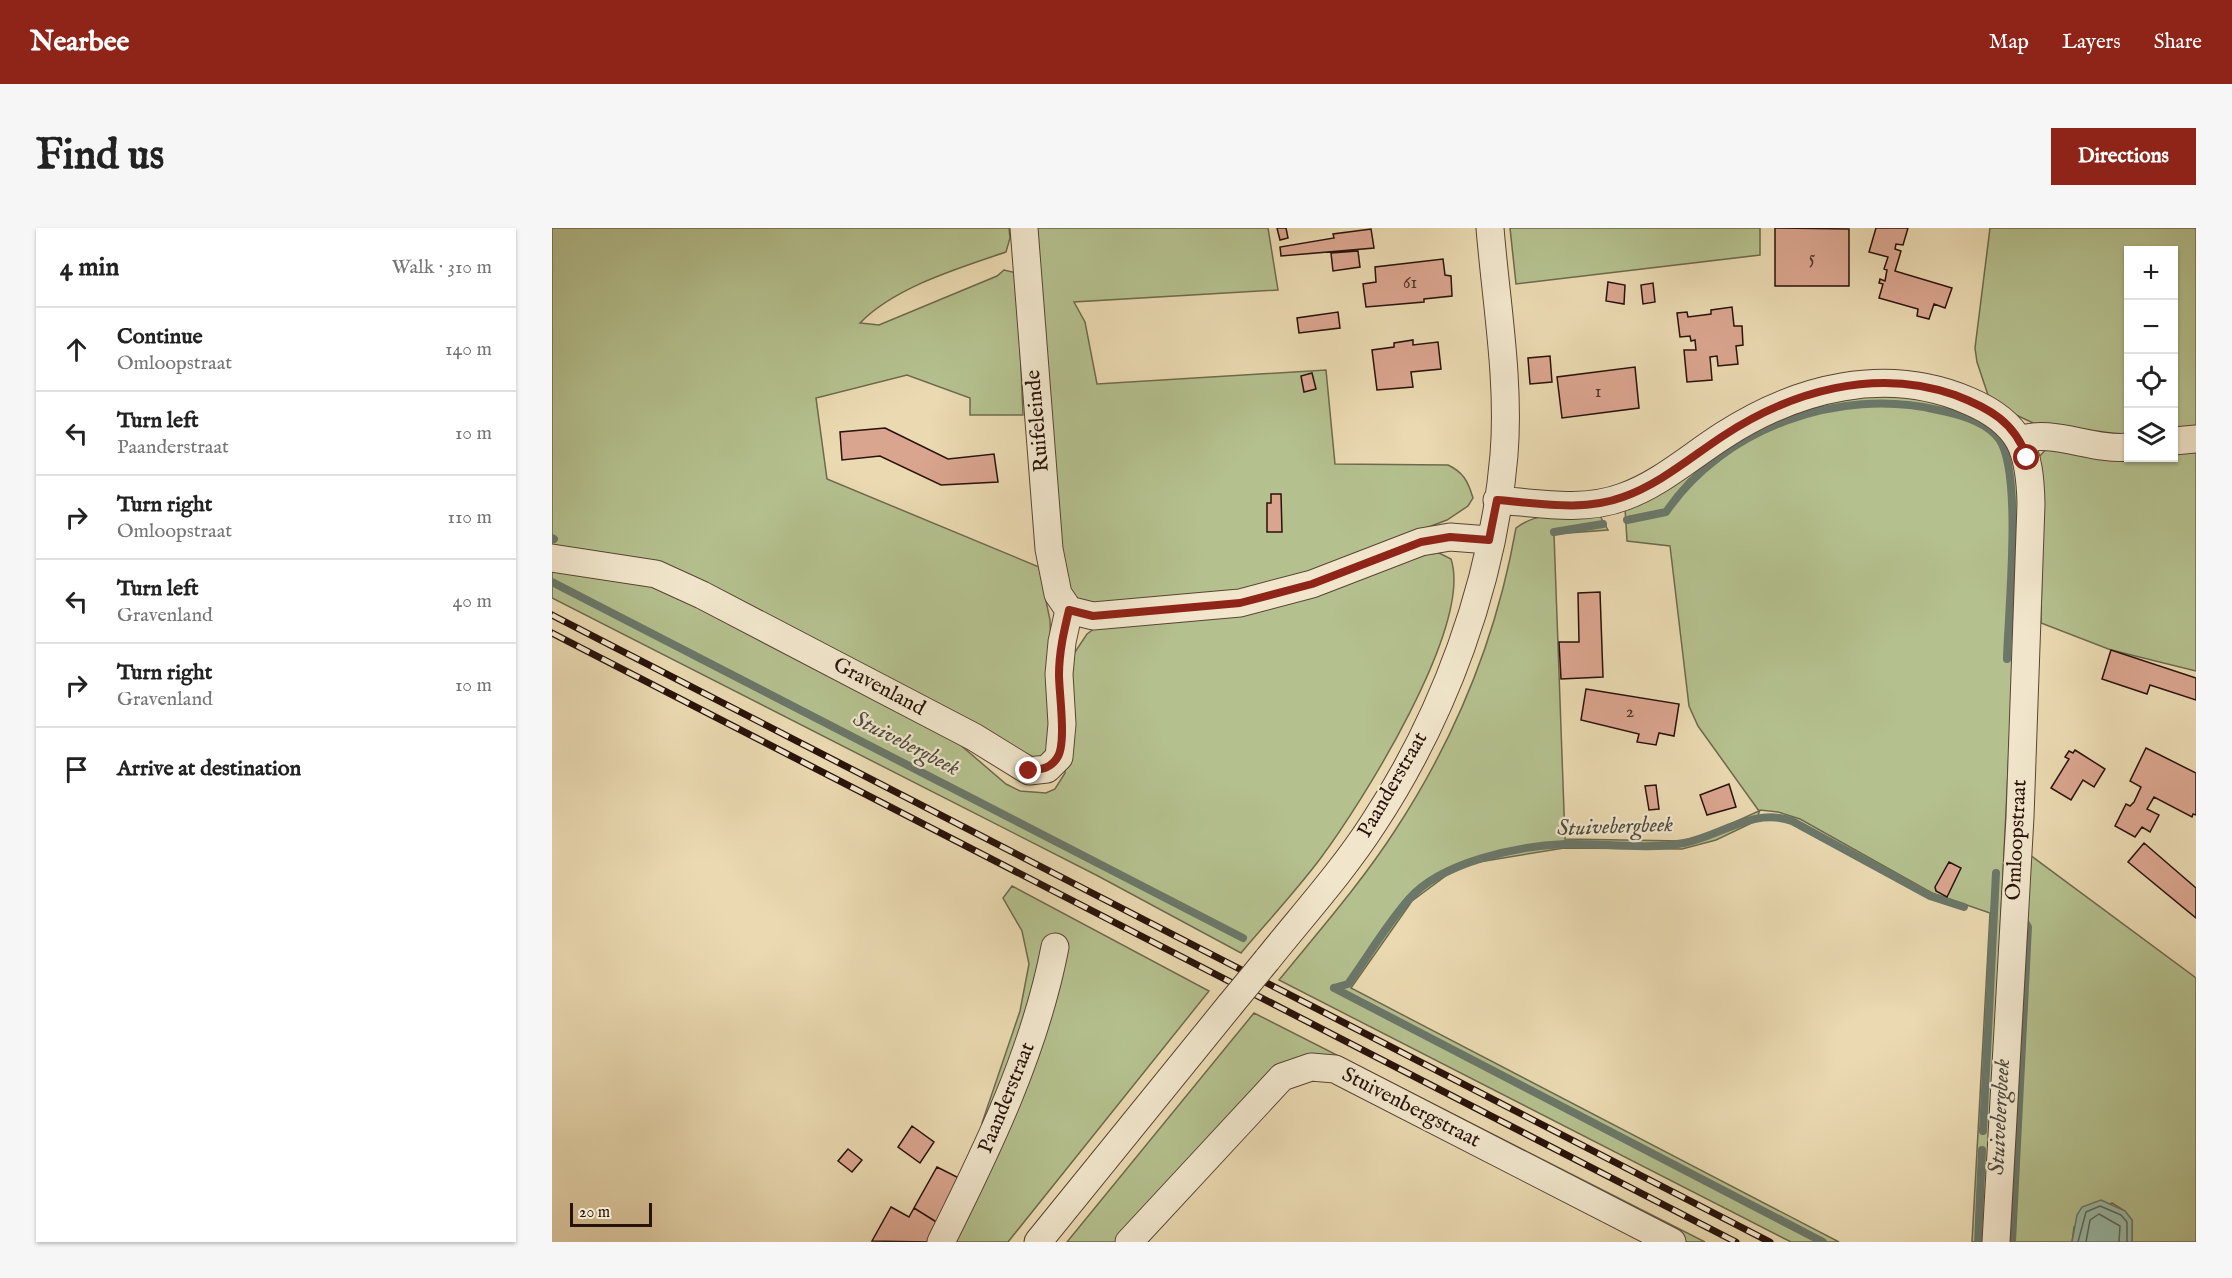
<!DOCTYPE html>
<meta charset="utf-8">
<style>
:root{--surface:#fff;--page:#f6f6f6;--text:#222;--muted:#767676;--line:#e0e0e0;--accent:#8f2418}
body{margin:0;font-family:"IM FELL English",serif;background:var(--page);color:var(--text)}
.controls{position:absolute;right:18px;top:18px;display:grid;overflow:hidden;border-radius:0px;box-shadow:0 2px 4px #0004}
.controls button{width:54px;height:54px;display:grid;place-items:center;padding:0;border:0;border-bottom:2px solid var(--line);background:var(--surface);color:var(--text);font:30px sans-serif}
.scale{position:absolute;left:18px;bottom:15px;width:82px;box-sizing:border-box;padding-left:6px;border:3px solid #281209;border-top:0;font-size:16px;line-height:21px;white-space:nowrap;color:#281209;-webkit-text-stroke:4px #f1e6cc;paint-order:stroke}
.stop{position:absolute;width:18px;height:18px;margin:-14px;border:4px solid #8f2418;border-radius:50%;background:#fff}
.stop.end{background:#8f2418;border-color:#fff;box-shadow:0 2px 6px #0008}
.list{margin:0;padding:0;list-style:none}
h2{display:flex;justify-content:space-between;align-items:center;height:78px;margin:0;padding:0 24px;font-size:26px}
h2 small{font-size:20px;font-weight:400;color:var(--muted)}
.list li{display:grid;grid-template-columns:39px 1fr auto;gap:18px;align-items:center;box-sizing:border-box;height:84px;padding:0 24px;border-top:2px solid var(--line)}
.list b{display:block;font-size:22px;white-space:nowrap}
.list p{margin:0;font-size:20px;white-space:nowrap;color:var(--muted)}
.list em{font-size:20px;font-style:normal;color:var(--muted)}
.icon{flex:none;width:33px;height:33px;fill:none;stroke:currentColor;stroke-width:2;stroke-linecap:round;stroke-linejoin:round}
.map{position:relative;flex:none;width:1644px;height:1014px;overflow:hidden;border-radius:0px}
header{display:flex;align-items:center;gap:36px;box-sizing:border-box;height:84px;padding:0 30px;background:var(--accent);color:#fff}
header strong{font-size:28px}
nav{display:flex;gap:33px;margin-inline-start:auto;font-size:21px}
.intro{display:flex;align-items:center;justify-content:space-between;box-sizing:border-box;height:144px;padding:0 36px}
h1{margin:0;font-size:42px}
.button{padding:15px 27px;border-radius:0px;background:var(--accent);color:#fff;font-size:21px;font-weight:700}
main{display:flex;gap:36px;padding:0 36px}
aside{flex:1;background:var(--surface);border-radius:0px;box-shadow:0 2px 4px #0004}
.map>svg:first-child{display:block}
</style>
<header>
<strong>Nearbee</strong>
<nav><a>Map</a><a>Layers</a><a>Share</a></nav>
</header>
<div class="intro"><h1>Find us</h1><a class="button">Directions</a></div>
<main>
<aside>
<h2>4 min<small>Walk · 310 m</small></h2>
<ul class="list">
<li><svg class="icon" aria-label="ahead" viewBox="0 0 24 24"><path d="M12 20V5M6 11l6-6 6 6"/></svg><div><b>Continue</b><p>Omloopstraat</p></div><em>140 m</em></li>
<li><svg class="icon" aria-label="left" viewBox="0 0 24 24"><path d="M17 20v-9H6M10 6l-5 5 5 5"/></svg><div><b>Turn left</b><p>Paanderstraat</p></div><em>10 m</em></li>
<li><svg class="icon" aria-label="right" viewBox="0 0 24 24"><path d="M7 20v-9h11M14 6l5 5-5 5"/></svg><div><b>Turn right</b><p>Omloopstraat</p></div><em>110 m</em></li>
<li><svg class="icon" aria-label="left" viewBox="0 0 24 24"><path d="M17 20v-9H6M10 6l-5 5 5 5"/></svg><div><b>Turn left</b><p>Gravenland</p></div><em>40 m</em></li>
<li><svg class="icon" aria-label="right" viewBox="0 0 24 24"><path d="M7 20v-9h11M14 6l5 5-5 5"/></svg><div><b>Turn right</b><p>Gravenland</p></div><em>10 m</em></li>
<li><svg class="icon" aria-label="arrive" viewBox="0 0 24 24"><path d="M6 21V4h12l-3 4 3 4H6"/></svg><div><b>Arrive at destination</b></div></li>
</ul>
</aside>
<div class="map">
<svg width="1644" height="1014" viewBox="0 0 1644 1014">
<rect width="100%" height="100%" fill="#ead9b1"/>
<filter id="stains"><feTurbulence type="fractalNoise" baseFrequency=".00333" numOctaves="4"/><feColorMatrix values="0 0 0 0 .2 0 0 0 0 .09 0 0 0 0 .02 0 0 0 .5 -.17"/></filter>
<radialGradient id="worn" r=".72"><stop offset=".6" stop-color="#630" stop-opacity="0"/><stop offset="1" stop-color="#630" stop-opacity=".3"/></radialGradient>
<!-- green -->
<path fill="#b4c08e" stroke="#6e694c" stroke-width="1.5" d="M0,0H457L458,10L454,24C407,40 343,59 308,95L327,97L445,48L452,42L465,45L471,187H418V170L355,147L264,170L275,251L487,339L498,392L502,516L487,532L131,352L0,324Z
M481,0H716L726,62L522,74L533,94L545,156L774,142L783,236L896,237C911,244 916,253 921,270L916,278L895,292L737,352L699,361L539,380L524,373L513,358Z
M958,0H1208V27L964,56Z
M1438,0H1644V205L1622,208V22H1576V214L1498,203L1462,186L1437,170L1425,134L1423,120Z
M1296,168H1358L1430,188L1463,223L1468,297L1433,1014H1420L1438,685L1380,665L1248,591L1226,584L1208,582L1204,593L1164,612L1130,621L1012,620L921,635L895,647L860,673L799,760L1287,1014H1239L727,752C767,703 810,654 844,601C904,509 945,408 964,300C987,282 1020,287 1047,286L1056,302L1002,306L1013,611L1130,613L1161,604L1207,583L1146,498L1137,478L1118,318L1075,313L1073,280L1216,192Z
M1496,219L1576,230H1622V222L1644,219V443L1559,422L1489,395L1490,317L1486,230Z
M887,325L899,331C921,398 810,575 768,631C744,663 715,694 689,725L546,648L0,370V336L104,358L392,503L454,556L468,563L494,565L503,561L513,545L517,433L535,406L546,398L866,327Z
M1474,624L1644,750V1014H1580V992L1573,983L1560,975L1522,999L1520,1014H1454Z
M460,658L657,763L456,1014H400L438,898L430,895L468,783L477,736L470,703L451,670Z
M702,785L1153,1014H1132L770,830L569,1014H515Z"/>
<!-- water -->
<path fill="#98baa8" stroke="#6b7768" stroke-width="1.5" d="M1549,972L1573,983L1580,992V1014H1520L1525,987L1530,979Z"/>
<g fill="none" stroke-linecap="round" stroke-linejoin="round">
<!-- shore -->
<path stroke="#606658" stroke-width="1.5" d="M1526,1014L1534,984L1548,978L1569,987L1575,994V1014
M1534,1014L1538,992L1547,986L1568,998L1567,1014"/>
<!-- stream -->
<path stroke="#6b7768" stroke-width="8" d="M1075,292L1114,284C1172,199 1287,159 1386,182C1407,186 1434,193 1447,211C1471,245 1456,385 1455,431
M1002,304L1051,296
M0,310L2,311
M0,354L691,710
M782,760L796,756C816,728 835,696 857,671C889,634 966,618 1013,616C1051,615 1094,622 1132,615C1169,608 1201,579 1240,593L1378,668L1412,679
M782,760L1271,1014
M1431,903L1444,645
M1426,1014L1430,922
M1460,1014L1476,699L1473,694"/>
</g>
<!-- building -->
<path fill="#daa58f" stroke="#281209" stroke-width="1.5" d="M725,0H734L736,10L728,12Z
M1223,0L1297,1V58H1223Z
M1324,0H1356L1351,17L1344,16L1343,21L1349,23L1343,43L1400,60L1393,80L1382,76L1377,91L1365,88L1366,81L1327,70L1331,56L1327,55L1328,51L1333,53L1335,42L1332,41L1336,29L1317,24Z
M819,1L822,20L729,28L728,19L782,10L781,6Z
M806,23L808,39L781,43L779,25Z
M891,31L893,47L899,48L900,68L872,71V74L814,79L811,56L824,54L823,39Z
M1056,54L1073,57L1072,76L1054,73Z
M1101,55L1103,74L1091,76L1089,57Z
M1180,79L1182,98H1190L1191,117L1184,118L1186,136L1166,138L1165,128L1158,129L1160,152L1135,154L1132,122H1144L1143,112L1139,113L1138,108L1128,109L1125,85L1135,84L1136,89L1159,86V82Z
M786,84L788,100L747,105L745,90Z
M861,112V117L886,114L889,141L859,144L861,159L825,162L820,122L842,119V115Z
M998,128L1000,154L978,156L976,130Z
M1083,139L1087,180L1010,190L1005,149Z
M760,145L764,161L752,164L749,148Z
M333,200L396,231L442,226L446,254L389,257L328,228L290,232L288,204Z
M719,266H729L730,304H715V275H719Z
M1048,364L1051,449L1009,451L1007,414H1027L1026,365Z
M1559,422L1644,450V472L1598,457L1595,466L1550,451Z
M1034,461L1127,476L1122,508L1107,505L1104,517L1085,514L1087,506L1029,492Z
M1594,520L1644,545V587L1641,586L1640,589L1602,569L1595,581L1607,587L1598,604L1590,599L1583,609L1563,598L1574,576L1578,578L1582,574L1589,559L1578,553Z
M1523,522L1553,541L1542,559L1531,552L1519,572L1499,560L1517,531L1513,529L1517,523L1521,525Z
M1177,556L1184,579L1155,587L1148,567Z
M1104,557L1107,581L1097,582L1093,558Z
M1592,615L1644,660V690L1576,634Z
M1397,634L1409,640L1395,669L1384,663L1383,659Z
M360,898L382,914L368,935L346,919Z
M296,921L310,932L300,944L286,933Z
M385,939L409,951L386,995L362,980Z
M339,979L357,989L362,980L386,995L376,1014L320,1013Z"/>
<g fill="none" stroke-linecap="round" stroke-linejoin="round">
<!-- street casing -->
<g stroke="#584433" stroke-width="29">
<path id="street" d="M472,0L497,321L506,366L517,382
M1468,212C1498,200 1542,223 1576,219
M1622,213L1644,211
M945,272C986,275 1031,284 1071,269C1108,256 1139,228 1172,207C1245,160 1334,137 1417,173C1469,195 1478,223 1479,276L1468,589L1444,1014
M0,330L104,346L150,367L422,509L477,543L495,541L507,529L510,496L507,446L510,414L517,382
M517,382L541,388L688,375L760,356L869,314L898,309L937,312
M715,732C750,688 790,644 821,596C892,488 941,356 952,227C958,152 944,74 938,0
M389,1014C436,920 483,823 503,719
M486,1014L678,777
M577,1014L730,849L759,839L783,841L1120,1014"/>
</g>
<!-- street -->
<use href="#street" stroke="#f1e6cc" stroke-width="27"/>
<!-- rail casing -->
<g stroke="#281209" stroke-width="7">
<path id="rail" d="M0,387L1218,1014
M0,405L1184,1014"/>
</g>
<!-- rail -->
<use href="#rail" stroke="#f1e6cc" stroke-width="4.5" stroke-dasharray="14" stroke-linecap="butt"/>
<!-- street-bridge casing -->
<g stroke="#584433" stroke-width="29" stroke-linecap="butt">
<path id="street-bridge" d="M678,777L715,732"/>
</g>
<!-- street-bridge -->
<use href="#street-bridge" stroke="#f1e6cc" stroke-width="27"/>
</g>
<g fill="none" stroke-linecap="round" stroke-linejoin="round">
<!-- route -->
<path stroke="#8f2418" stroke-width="8" d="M477,543C489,541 498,541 505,530C515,517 507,465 507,447C507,424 512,403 517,382L541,388L688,375L760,356L869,314L898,309L937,312L945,272C986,275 1031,284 1071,269C1108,256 1139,229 1171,208C1239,163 1324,139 1403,167C1437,180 1463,194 1475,230"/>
</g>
<g text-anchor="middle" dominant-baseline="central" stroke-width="4.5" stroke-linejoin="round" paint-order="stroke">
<!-- number labels -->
<g font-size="18" fill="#54372a">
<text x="1260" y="30">5</text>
<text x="858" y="55">61</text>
<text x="1046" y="164">1</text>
<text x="1078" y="484">2</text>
</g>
<!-- street labels -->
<g font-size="21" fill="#281209" stroke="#f1e6cc">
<text transform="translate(486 193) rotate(-95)">Ruifeleinde</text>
<text transform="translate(327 459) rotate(28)">Gravenland</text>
<text transform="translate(841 557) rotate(-60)">Paanderstraat</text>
<text transform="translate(1465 612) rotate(-87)">Omloopstraat</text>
<text transform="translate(455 870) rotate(-68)">Paanderstraat</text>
<text transform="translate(859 880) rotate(27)">Stuivenbergstraat</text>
</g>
<!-- water labels -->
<g font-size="22" font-style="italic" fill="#4f4d41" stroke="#f1e6cc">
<text transform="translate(354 516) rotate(27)">Stuivebergbeek</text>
<text transform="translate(1063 599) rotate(-2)">Stuivebergbeek</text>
<text transform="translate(1448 889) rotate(-87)">Stuivebergbeek</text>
</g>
</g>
<rect width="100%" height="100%" filter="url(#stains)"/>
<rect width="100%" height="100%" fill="url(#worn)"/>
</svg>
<div class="controls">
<button>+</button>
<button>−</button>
<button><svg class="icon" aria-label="locate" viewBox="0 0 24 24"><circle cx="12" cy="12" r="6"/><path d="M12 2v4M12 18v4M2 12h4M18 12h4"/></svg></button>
<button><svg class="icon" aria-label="layers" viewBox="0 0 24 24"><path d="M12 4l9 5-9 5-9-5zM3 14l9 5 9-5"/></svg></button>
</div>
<div class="scale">20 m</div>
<div class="stop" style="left:1475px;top:230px"></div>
<div class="stop end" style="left:477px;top:543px"></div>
</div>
</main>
